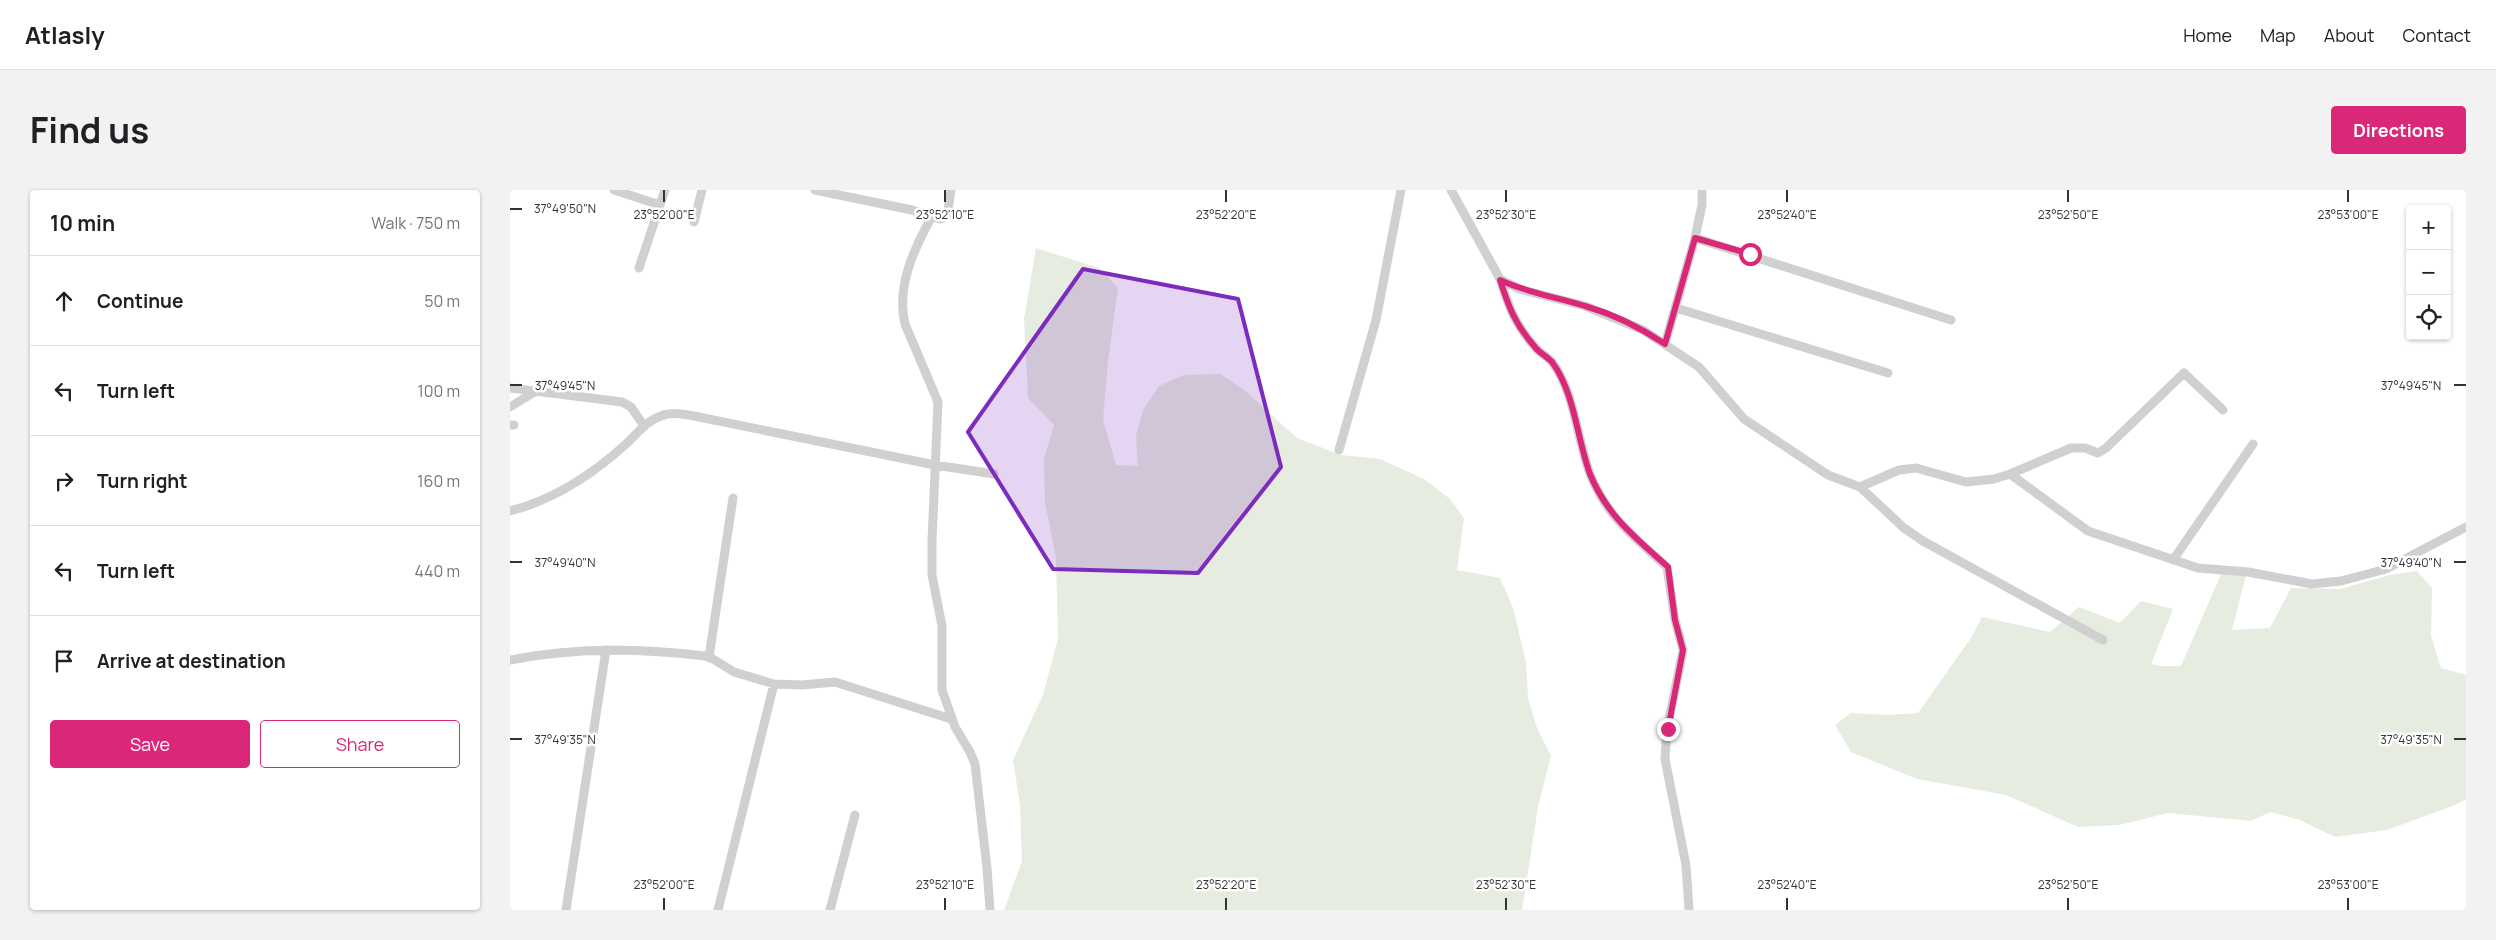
<!DOCTYPE html>
<meta charset="utf-8">
<style>
:root{--surface:#fff;--page:#f2f2f2;--text:#202124;--muted:#757577;--line:#e0e0e0;--accent:#db2777}
body{margin:0;font-family:Manrope,sans-serif;background:var(--page);color:var(--text)}
.controls{position:absolute;right:15px;top:15px;display:grid;overflow:hidden;border-radius:5px;box-shadow:0 1px 4px #0004}
.controls button{width:45px;height:45px;display:grid;place-items:center;padding:0;border:0;border-bottom:1px solid var(--line);background:var(--surface);color:var(--text);font:25px sans-serif}
.stop{position:absolute;width:15px;height:15px;margin:-11px;border:4px solid #db2777;border-radius:50%;background:#fff}
.stop.end{background:#db2777;border-color:#fff;box-shadow:0 1px 5px #0008}
.list{margin:0;padding:0;list-style:none}
h2{display:flex;justify-content:space-between;align-items:center;height:65px;margin:0;padding:0 20px;font-size:21px}
h2 small{font-size:16px;font-weight:400;color:var(--muted)}
.list li{display:grid;grid-template-columns:32px 1fr auto;gap:15px;align-items:center;box-sizing:border-box;height:90px;padding:0 20px;border-top:1px solid var(--line)}
.list b{display:block;font-size:19px;white-space:nowrap}
.list em{font-size:16px;font-style:normal;color:var(--muted)}
.actions{display:flex;gap:10px;padding:15px 20px}
.actions a{flex:1;padding:11px 0;border:1px solid var(--accent);border-radius:5px;text-align:center;font-size:18px;color:var(--accent)}
.actions .main{background:var(--accent);color:#fff}
.icon{flex:none;width:28px;height:28px;fill:none;stroke:currentColor;stroke-width:2;stroke-linecap:round;stroke-linejoin:round}
.map{position:relative;flex:none;width:1956px;height:720px;overflow:hidden;border-radius:5px}
header{display:flex;align-items:center;gap:30px;box-sizing:border-box;height:70px;padding:0 25px;background:var(--surface);border-bottom:1px solid var(--line)}
header strong{font-size:24px}
nav{display:flex;gap:28px;margin-inline-start:auto;font-size:18px}
.intro{display:flex;align-items:center;justify-content:space-between;box-sizing:border-box;height:120px;padding:0 30px}
h1{margin:0;font-size:35px}
.button{padding:12px 22px;border-radius:5px;background:var(--accent);color:#fff;font-size:18px;font-weight:700}
main{display:flex;gap:30px;padding:0 30px}
aside{flex:1;background:var(--surface);border-radius:5px;box-shadow:0 1px 4px #0004}
.map>svg:first-child{display:block}
</style>
<header>
<strong>Atlasly</strong>
<nav><a>Home</a><a>Map</a><a>About</a><a>Contact</a></nav>
</header>
<div class="intro"><h1>Find us</h1><a class="button">Directions</a></div>
<main>
<aside>
<h2>10 min<small>Walk · 750 m</small></h2>
<ul class="list">
<li><svg class="icon" aria-label="ahead" viewBox="0 0 24 24"><path d="M12 20V5M6 11l6-6 6 6"/></svg><div><b>Continue</b></div><em>50 m</em></li>
<li><svg class="icon" aria-label="left" viewBox="0 0 24 24"><path d="M17 20v-9H6M10 6l-5 5 5 5"/></svg><div><b>Turn left</b></div><em>100 m</em></li>
<li><svg class="icon" aria-label="right" viewBox="0 0 24 24"><path d="M7 20v-9h11M14 6l5 5-5 5"/></svg><div><b>Turn right</b></div><em>160 m</em></li>
<li><svg class="icon" aria-label="left" viewBox="0 0 24 24"><path d="M17 20v-9H6M10 6l-5 5 5 5"/></svg><div><b>Turn left</b></div><em>440 m</em></li>
<li><svg class="icon" aria-label="arrive" viewBox="0 0 24 24"><path d="M6 21V4h12l-3 4 3 4H6"/></svg><div><b>Arrive at destination</b></div></li>
</ul>
<div class="actions"><a class="main">Save</a><a>Share</a></div>
</aside>
<div class="map">
<svg width="1956" height="720" viewBox="0 0 1956 720">
<rect width="100%" height="100%" fill="#fff"/>
<!-- green -->
<path fill="#e6ecdf" d="M526,58L589,78L608,98L598,171L593,230L606,275L628,276L626,246L633,220L649,196L674,185L710,184L733,199L787,248L831,265L870,269L914,289L940,309L954,328L947,380L990,388L1003,418L1016,472L1018,508L1027,538L1041,566L1028,617L1012,720H494L512,671L510,615L503,570L533,505L548,449L546,368L535,312L534,269L544,235L518,208L514,129Z
M1907,381L1922,398L1921,446L1931,478L1956,485V609L1945,615L1877,640L1825,647L1790,630L1760,622L1741,631L1658,623L1609,635L1568,637L1496,605L1407,589L1341,562L1325,535L1341,523L1378,525L1408,523L1461,448L1472,427L1540,442L1569,417L1610,433L1631,411L1663,419L1641,474L1651,476H1671L1712,382L1736,385L1722,440L1760,438L1781,398L1830,399L1880,385Z"/>
<g fill="none" stroke-linecap="round" stroke-linejoin="round">
<!-- minor -->
<path stroke="#d0d0d0" stroke-width="9" d="M104,0L150,15
M305,0L402,20L430,29L437,26L441,0
M941,0L990,89L1009,99L1075,116L1133,140L1189,177L1234,229L1318,285L1350,297L1389,280L1406,278L1456,292L1484,289L1500,284L1578,341L1688,378L1738,382L1802,394L1831,391L1876,379L1956,337
M422,26C404,59 386,96 395,134L428,212L422,351V385L432,436V500L445,537L460,562L465,574L477,678L480,720
M184,32L192,0
M1185,48L1441,130
M129,78L155,0
M990,89C999,118 1005,134 1025,157C1029,163 1037,166 1042,172C1065,203 1067,249 1080,284C1097,327 1125,348 1157,377L1165,430L1173,460L1157,539L1155,569L1176,675L1179,720
M1166,118L1378,183
M1155,154L1185,48L1192,15V0
M0,198L112,212L121,217L134,236
M0,217L26,201
M0,235H4
M829,260L866,130L891,0
M1500,284L1561,258H1575L1588,263L1596,258L1674,183L1713,220
M1350,297L1394,338L1413,351L1593,450
M0,321C43,310 83,284 116,254C127,244 136,231 151,226C163,221 178,225 189,227L425,275L484,284
M1663,370L1743,254
M199,467L223,308
M0,470C65,457 129,458 195,466L203,469L224,482L264,494L292,495L325,492L441,529
M56,720L96,460
M208,720L264,494
M320,720L345,625"/>
</g>
<g fill="none" stroke-linecap="round" stroke-linejoin="round">
<!-- route -->
<path stroke="#db2777" stroke-width="6" d="M1158,539L1173,460L1165,430L1158,377C1126,348 1097,326 1080,284C1067,249 1065,203 1042,172C1037,166 1029,163 1025,157C1005,134 999,118 990,90C1018,103 1046,107 1075,116C1103,124 1131,138 1155,154L1185,48L1240,64"/>
</g>
<!-- marked area -->
<path fill="#7b2cbf" fill-opacity="0.2" stroke="#7b2cbf" stroke-width="4" stroke-linejoin="round" d="M573,79L728,109L771,277L688,383L543,379L458,242Z"/>
<!-- ticks -->
<path fill="none" stroke="#333" stroke-width="2" d="M154,0V12M435,0V12M716,0V12M996,0V12M1277,0V12M1558,0V12M1838,0V12M0,19H12M0,195H12M1944,195H1956M0,372H12M1944,372H1956M0,549H12M1944,549H1956M154,708V720M435,708V720M716,708V720M996,708V720M1277,708V720M1558,708V720M1838,708V720"/>
<g font-size="12" text-anchor="middle" fill="#333" stroke="#fff" stroke-width="5" stroke-linejoin="round" paint-order="stroke">
<text x="55" y="23">37°49'50"N</text>
<text x="154" y="29">23°52'00"E</text>
<text x="435" y="29">23°52'10"E</text>
<text x="716" y="29">23°52'20"E</text>
<text x="996" y="29">23°52'30"E</text>
<text x="1277" y="29">23°52'40"E</text>
<text x="1558" y="29">23°52'50"E</text>
<text x="1838" y="29">23°53'00"E</text>
<text x="55" y="200">37°49'45"N</text>
<text x="1901" y="200">37°49'45"N</text>
<text x="55" y="377">37°49'40"N</text>
<text x="1901" y="377">37°49'40"N</text>
<text x="55" y="554">37°49'35"N</text>
<text x="1901" y="554">37°49'35"N</text>
<text x="154" y="699">23°52'00"E</text>
<text x="435" y="699">23°52'10"E</text>
<text x="716" y="699">23°52'20"E</text>
<text x="996" y="699">23°52'30"E</text>
<text x="1277" y="699">23°52'40"E</text>
<text x="1558" y="699">23°52'50"E</text>
<text x="1838" y="699">23°53'00"E</text>
</g>
</svg>
<div class="controls">
<button>+</button>
<button>−</button>
<button><svg class="icon" aria-label="locate" viewBox="0 0 24 24"><circle cx="12" cy="12" r="6"/><path d="M12 2v4M12 18v4M2 12h4M18 12h4"/></svg></button>
</div>
<div class="stop" style="left:1240px;top:64px"></div>
<div class="stop end" style="left:1158px;top:539px"></div>
</div>
</main>
